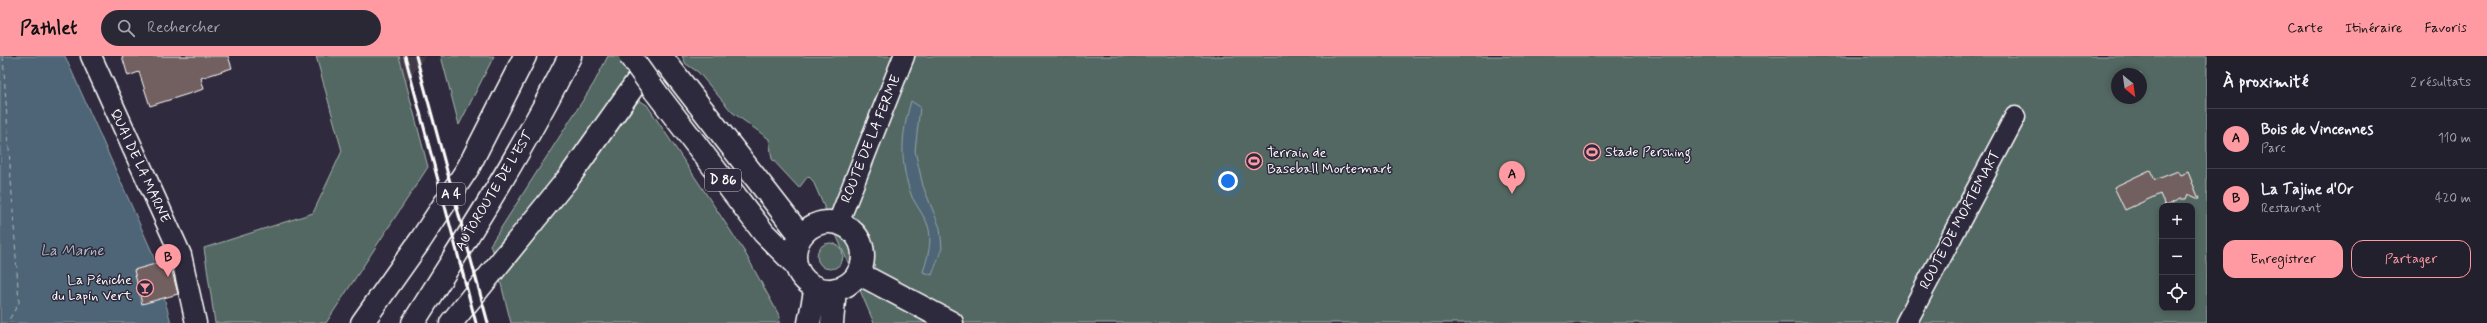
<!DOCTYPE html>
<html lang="fr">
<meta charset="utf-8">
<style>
:root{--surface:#23202e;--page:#2b2836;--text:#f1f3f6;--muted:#a3a3aa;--line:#403e4a;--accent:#ff9aa2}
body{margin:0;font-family:Mynerve,sans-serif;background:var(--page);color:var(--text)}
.controls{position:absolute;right:12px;bottom:12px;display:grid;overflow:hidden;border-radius:8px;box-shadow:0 2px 6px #0003}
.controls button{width:36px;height:36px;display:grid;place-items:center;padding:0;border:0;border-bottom:1px solid var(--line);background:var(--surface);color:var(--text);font:20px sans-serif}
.compass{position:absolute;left:2111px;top:12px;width:36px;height:36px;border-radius:50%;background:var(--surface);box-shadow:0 2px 6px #0003;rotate:151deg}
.you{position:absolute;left:1228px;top:125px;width:14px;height:14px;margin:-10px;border:3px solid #fff;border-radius:50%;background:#1a73e8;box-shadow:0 0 0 6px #1a73e833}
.badge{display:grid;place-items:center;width:26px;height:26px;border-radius:50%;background:var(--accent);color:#111;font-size:13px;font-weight:700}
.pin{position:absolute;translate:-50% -33px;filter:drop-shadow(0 1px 2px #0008)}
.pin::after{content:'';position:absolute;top:21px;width:14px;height:12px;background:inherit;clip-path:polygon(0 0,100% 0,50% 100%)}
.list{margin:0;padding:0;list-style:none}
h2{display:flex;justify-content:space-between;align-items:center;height:52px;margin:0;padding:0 16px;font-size:17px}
h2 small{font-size:13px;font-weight:400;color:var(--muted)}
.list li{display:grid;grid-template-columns:26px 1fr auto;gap:12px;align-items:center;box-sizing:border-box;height:60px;padding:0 16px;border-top:1px solid var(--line)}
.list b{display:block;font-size:15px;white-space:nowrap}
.list p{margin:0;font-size:13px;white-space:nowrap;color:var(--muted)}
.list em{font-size:13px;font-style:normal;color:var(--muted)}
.actions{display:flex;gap:8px;padding:12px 16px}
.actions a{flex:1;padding:9px 0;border:1px solid var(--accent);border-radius:12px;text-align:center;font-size:14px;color:var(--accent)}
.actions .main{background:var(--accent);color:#111}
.icon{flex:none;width:22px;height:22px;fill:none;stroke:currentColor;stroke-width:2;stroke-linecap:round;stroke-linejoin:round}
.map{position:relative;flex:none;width:2207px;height:267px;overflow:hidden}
header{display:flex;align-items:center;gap:24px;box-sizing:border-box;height:56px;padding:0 20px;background:var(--accent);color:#111}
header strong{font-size:19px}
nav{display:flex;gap:22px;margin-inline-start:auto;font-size:14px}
.search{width:280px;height:36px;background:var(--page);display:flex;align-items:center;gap:10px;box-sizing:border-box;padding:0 14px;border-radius:22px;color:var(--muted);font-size:15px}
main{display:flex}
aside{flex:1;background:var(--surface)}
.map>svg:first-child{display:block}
</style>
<header>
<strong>Pathlet</strong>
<div class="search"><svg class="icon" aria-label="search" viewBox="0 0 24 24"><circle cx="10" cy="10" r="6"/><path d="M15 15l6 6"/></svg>Rechercher</div>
<nav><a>Carte</a><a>Itinéraire</a><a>Favoris</a></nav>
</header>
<main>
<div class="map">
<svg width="2207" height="267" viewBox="0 0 2207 267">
<rect width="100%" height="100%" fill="#2f2a3d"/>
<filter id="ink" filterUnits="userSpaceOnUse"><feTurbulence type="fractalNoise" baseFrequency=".025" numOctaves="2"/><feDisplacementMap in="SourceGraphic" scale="8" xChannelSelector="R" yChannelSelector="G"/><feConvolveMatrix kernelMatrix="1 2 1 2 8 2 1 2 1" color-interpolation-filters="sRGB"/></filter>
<g filter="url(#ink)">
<!-- built -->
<path fill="#433a47" d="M399,0H425L406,28Z"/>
<!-- green -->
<path fill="#536862" stroke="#a9b4b0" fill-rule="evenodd" d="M316,0H399L428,111L326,267H215L204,192L313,157L342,95Z
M441,0H494L459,69Z
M608,0H641L545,140L492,195L490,189L594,27Z
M682,0H2207V267H874L813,125L808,120L799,132L772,103L769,83L732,56L698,16L686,8ZM2117,18H2141V42H2117ZM2162,150H2192V252H2162Z
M639,44L647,49L744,195L780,261L779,267H511L499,220L578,127Z
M817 200a13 13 0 1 1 26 0a13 13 0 1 1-26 0Z"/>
<!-- water -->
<path fill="#4d6576" stroke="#94a3ad" d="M0,0H65L152,196L171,267H0Z
M911,45L920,51L915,95L923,130L940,172L942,192L932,219L923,216C928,200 934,181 926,165C922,157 916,149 912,141C899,106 901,79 911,45Z"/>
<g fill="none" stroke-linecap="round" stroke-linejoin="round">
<!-- ferry -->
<path stroke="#afbac1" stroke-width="1" stroke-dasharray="5 4" stroke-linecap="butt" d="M3,0L19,247L7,267"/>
</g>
<!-- building -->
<path fill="#725e5f" stroke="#fff" d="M122,0H228L232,12L201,22L204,33L150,50L139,16L128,20Z
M2150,114L2155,124L2178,115L2181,119L2188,116L2199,143L2188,138L2186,143H2180L2165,150L2160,138L2125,154L2114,131Z
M169,204L178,238L142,248L134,214Z"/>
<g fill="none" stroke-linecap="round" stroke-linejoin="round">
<!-- minor casing -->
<g stroke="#fff" stroke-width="23">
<path id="minor" d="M91,0L181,199L196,267
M838,167L904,0
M1906,267L2015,61"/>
</g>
<!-- secondary casing -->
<g stroke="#fff" stroke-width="25">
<path id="secondary" d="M858,217L952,267"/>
</g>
<!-- primary casing -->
<g stroke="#fff" stroke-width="25">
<path id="primary" d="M661,0L801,180
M655,35L764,177L796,209
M795 200a34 34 0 1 1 68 0a34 34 0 1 1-68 0Z
M809,267L816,231
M832,267L835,233"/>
</g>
<!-- motorway casing -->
<g stroke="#fff" stroke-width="25">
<path id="motorway" d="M362,267L420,185L468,112L525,0
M413,267C468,180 524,93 570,0
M451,267L570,120L655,0"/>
</g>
<!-- minor -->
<use href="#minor" stroke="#2f2a3d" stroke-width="20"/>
<!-- secondary -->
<use href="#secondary" stroke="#2f2a3d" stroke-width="22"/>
<!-- primary -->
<use href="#primary" stroke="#2f2a3d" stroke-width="22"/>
<!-- motorway -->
<use href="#motorway" stroke="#2f2a3d" stroke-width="22"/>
<!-- rail -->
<path stroke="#fff" stroke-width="3" d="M405,0L476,267
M416,0L488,267"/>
<!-- primary-bridge casing -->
<g stroke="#fff" stroke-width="25" stroke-linecap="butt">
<path id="primary-bridge" d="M630,0L655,35"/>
</g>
<!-- primary-bridge -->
<use href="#primary-bridge" stroke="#2f2a3d" stroke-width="22"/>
</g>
</g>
<!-- icons -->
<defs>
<g id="stadium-ring" transform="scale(0.9)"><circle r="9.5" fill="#2f2a3d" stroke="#ff9aa2" stroke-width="1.5"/><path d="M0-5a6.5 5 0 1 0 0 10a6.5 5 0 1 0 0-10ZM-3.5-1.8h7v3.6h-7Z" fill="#ff9aa2"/></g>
<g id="bar-ring" transform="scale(0.9)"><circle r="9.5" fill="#2f2a3d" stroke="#ff9aa2" stroke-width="1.5"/><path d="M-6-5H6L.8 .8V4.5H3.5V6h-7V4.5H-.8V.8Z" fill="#ff9aa2"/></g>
</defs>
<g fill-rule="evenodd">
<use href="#stadium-ring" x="1592" y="96"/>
<use href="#stadium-ring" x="1254" y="105"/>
<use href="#bar-ring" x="145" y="232"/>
</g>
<g text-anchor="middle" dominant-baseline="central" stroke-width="3" stroke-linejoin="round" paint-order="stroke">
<!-- shield labels -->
<g fill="#2f2a3d" stroke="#c1bfc5" stroke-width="1">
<rect x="705" y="113" width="36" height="22" rx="3"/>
<rect x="437" y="127" width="28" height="22" rx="3"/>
</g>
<g font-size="13" font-weight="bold" fill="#fff">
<text x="723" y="124">D 86</text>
<text x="451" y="138">A 4</text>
</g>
<!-- street labels -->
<g font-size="14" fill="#fff" stroke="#2f2a3d">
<text transform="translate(871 83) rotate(-68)">ROUTE DE LA FERME</text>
<text transform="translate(140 110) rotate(65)">QUAI DE LA MARNE</text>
<text transform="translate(494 135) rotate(-59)">AUTOROUTE DE L’EST</text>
<text transform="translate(1960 164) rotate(-62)">ROUTE DE MORTEMART</text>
</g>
<!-- poi labels -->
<g font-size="14" fill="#fff" stroke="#2f2a3d" text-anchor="start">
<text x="1605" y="96">Stade Pershing</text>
<text x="1267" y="97">Terrain de<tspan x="1267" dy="16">Baseball Mortemart</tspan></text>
<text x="132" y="224" text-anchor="end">La Péniche<tspan x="132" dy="16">du Lapin Vert</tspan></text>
</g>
<!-- water labels -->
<g font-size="15" font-style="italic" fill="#afbac1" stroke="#2f2a3d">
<text x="72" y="195">La Marne</text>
</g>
</g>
</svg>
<div class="controls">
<button>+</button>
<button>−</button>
<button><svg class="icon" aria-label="locate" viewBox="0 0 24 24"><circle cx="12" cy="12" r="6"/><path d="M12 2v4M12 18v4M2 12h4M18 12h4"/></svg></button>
</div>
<svg class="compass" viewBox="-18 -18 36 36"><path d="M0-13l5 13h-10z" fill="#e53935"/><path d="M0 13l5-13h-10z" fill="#a3a3aa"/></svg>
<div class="you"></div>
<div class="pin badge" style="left:1512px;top:138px">A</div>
<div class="pin badge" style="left:168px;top:221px">B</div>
</div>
<aside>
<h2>À proximité<small>2 résultats</small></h2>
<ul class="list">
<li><span class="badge">A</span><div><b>Bois de Vincennes</b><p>Parc</p></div><em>110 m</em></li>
<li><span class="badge">B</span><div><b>La Tajine d'Or</b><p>Restaurant</p></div><em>420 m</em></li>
</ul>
<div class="actions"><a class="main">Enregistrer</a><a>Partager</a></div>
</aside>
</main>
